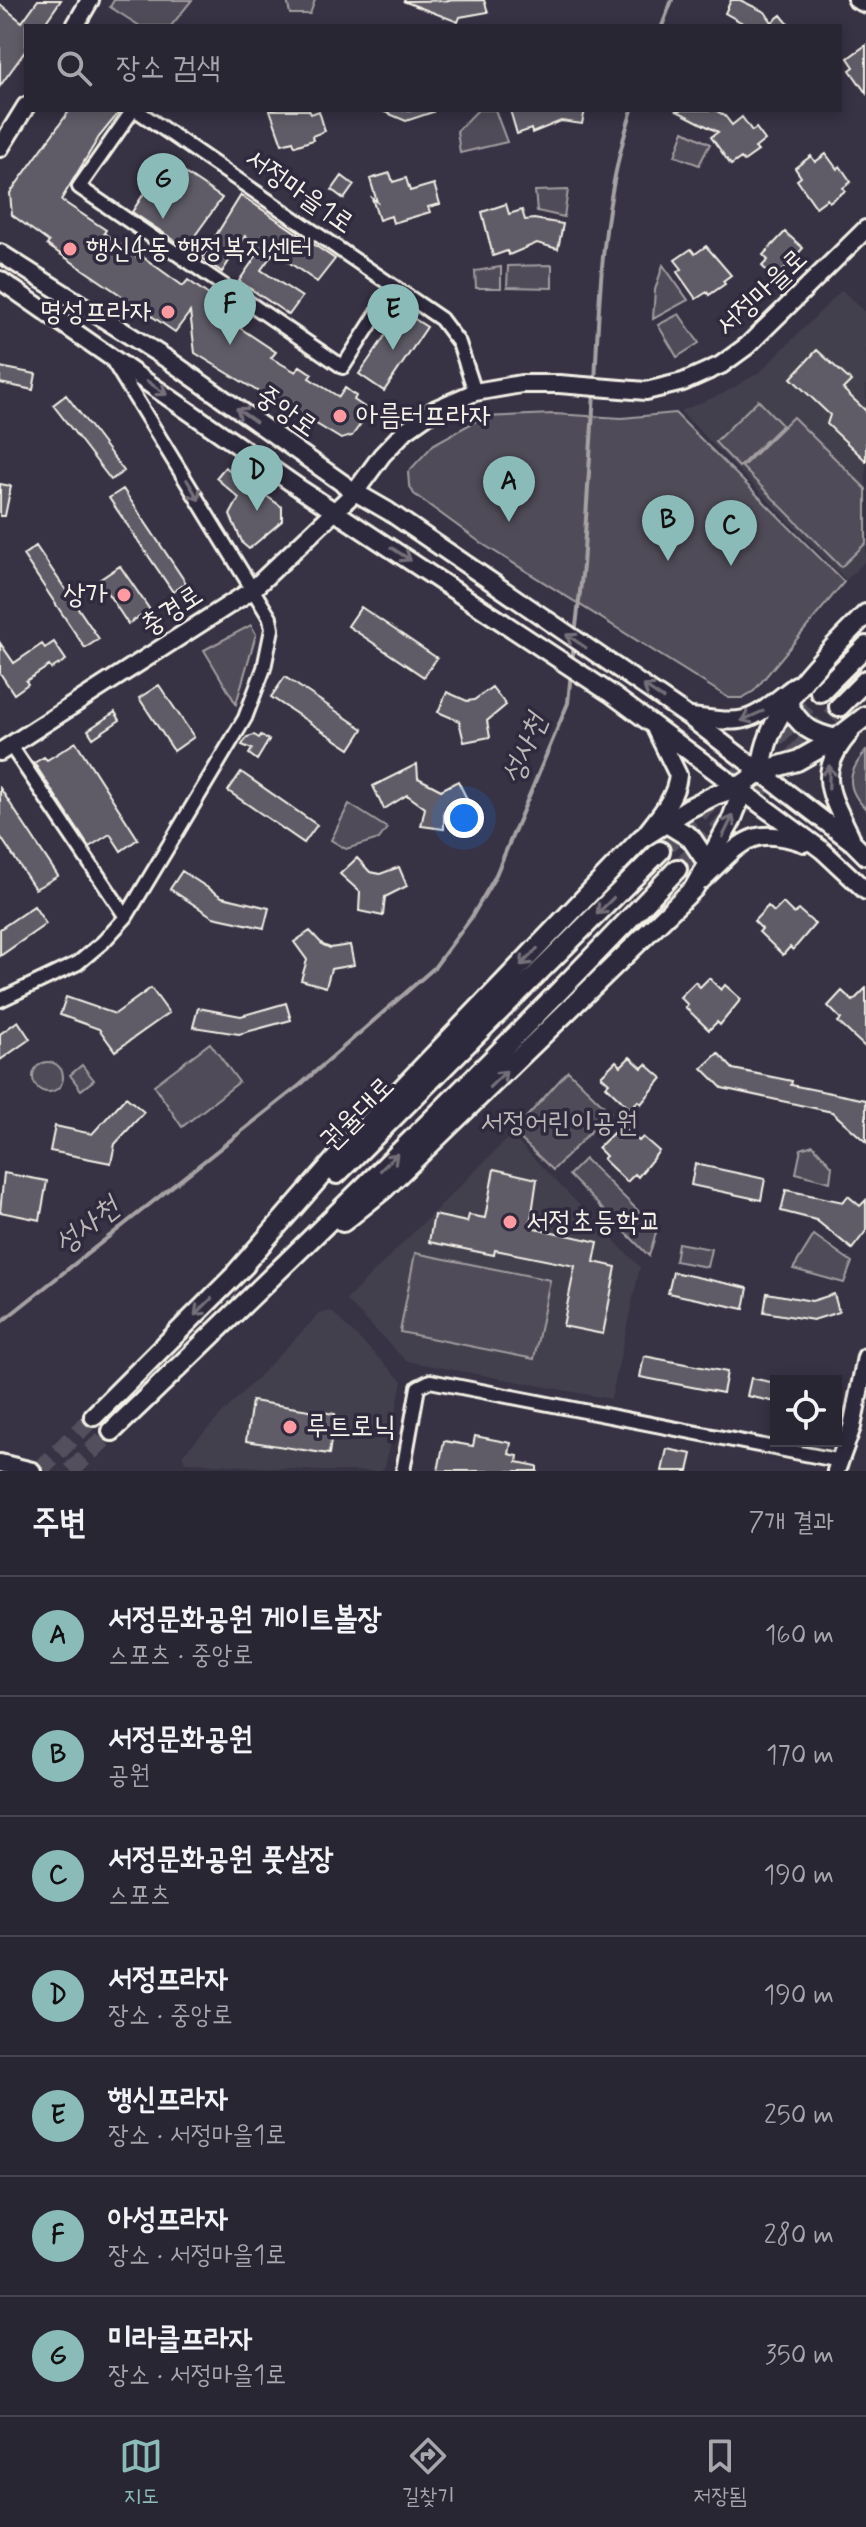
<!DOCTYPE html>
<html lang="ko">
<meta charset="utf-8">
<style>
:root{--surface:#292633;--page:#35323f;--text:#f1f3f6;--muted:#a5a5ac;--line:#45434e;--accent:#8bbbb9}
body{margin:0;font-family:Mynerve,"Poor Story",sans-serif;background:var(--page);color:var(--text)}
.controls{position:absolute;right:24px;bottom:24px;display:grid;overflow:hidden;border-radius:0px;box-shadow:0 4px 12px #0003}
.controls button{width:72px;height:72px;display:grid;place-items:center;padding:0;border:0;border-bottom:2px solid var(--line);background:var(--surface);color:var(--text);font:40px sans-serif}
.you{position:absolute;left:464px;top:818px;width:28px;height:28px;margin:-20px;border:6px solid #fff;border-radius:50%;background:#1a73e8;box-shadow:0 0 0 12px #1a73e833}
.badge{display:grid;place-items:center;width:52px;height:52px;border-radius:50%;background:var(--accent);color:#111;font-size:26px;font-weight:700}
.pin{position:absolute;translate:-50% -66px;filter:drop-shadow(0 2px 4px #0008)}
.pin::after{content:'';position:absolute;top:42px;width:28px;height:24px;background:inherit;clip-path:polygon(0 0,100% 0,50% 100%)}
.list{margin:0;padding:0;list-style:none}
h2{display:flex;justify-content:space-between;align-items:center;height:104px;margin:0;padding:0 32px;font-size:34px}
h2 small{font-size:26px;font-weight:400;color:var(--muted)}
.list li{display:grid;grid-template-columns:52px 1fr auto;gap:24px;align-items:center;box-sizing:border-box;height:120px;padding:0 32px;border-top:2px solid var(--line)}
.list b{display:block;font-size:30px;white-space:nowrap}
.list p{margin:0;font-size:26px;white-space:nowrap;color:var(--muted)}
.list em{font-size:26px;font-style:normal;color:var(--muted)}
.icon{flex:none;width:44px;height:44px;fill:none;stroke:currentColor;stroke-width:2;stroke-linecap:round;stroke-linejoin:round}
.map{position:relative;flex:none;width:866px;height:1471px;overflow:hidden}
.search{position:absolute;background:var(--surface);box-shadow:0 4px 12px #0003;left:24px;right:24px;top:24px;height:88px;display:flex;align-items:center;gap:20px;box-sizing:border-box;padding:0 28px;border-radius:0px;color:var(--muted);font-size:30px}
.sheet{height:944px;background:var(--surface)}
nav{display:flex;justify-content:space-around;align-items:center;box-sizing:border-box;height:112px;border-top:2px solid var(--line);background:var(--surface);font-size:22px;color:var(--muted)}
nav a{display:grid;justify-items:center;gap:4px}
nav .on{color:var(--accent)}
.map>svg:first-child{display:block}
</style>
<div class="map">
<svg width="866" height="1471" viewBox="0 0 866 1471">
<rect width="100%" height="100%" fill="#373244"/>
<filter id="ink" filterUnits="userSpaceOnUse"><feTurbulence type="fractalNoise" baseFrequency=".0125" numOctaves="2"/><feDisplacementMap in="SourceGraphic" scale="16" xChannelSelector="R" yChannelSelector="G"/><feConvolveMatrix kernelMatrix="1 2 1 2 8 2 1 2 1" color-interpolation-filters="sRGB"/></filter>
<g filter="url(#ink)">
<!-- built -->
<path fill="#433f4e" d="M842,290L866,313V561L846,580L680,411L722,394L760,372Z
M511,1135L640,1267L611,1399L406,1361L346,1300Z
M331,1311L402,1381L385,1467L380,1471H320L185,1462L182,1455L319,1314Z"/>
<!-- green -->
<path fill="#504b59" stroke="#a29ea0" stroke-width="2" d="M114,0H192L171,26H140L110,7Z
M287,0H315L310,14H290Z
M478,110H495L507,142L460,153L457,131Z
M684,131L710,144L699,165L675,156Z
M568,190L564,217L537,211L535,191Z
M552,265V288L507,287L508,266Z
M663,265L688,300L653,319L655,290Z
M501,267V288H476L475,271Z
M679,314L699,343L677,357L658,325Z
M758,400L782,425L739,467L715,442Z
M675,413L844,582L754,691L742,698H729L481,543L414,494L409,485L408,472L434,444L483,417L554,414L622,418Z
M793,417L866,489V543L841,567L742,467Z
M251,625L256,634L236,704L204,650Z
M866,751V809C845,788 847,773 866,751Z
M349,804L387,828L379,839L346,849L331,840Z
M210,1043L239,1082L182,1127L154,1085Z
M33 1077a15 15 0 1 1 30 0a15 15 0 1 1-30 0Z
M82,1065L94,1080L81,1090L70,1075Z
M568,1071L610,1112L553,1170L513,1132Z
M813,1145L832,1166L830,1182L796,1173L801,1149Z
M585,1159L657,1229L649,1256L569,1175Z
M814,1235L852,1262L844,1283L793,1269Z
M678,1243L711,1249L707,1267L675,1261Z
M415,1253L550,1280L534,1359L400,1332Z"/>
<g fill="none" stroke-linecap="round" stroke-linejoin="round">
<!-- stream -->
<path stroke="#a6a2a4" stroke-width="4" d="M662,26L672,0
M595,384C599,291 603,200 632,110
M575,635L583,566L594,393
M572,663L574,644
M0,1323L300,1085L434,968L471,918L495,877L568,703L571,672"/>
</g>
<!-- building -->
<path fill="#5f5c67" stroke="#f4f1e8" stroke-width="2" d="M38,0H61L43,26H26V50L0,86V4L22,22Z
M484,0L488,12L460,17L458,22L403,1Z
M731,0H740L765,12L772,22L781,15L790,26H748L725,13Z
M866,45V93L850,70L854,67L848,58Z
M70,110H121L99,137L61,200L106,230L104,233L138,258L140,255L183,286L188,280L217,301L221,296L249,315L240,328L276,352L271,358L296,372L300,366L312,374L309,378L339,397L345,388L356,396L354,400L370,411L352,436L341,439L308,419L306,421L195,353L190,312L175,332L47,245L49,242L12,215L10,193Z
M270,110H309L311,114L319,111L325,131L312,136L313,140L295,146L293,141L282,144Z
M380,110H432L433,112L406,121Z
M510,110H585L582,124L561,121L532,133L531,129L517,134Z
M675,110H715L725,116L732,125L742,117L752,131L756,128L765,140L755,148L758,151L744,161L741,158L731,165L711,137L718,132Z
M826,154L837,169L840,166L851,182L843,188L845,191L829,202L827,199L816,207L797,180L801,177L795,168L811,156L815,162Z
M170,163L222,198L186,248L132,212L145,192L148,194Z
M390,173L393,182L406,178L410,191L434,184L440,204L428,207L430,212L393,223L391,216L379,220L372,198L377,202L370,179Z
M342,176L354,185L344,199L332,190Z
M241,195L335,259L317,282L274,252L261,270L302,297L289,315L239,281L261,249L245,236L222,272L202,258Z
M506,204L509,214L522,210L525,220L534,219L563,224L558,249L537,243L509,255L507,251L493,256L482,212Z
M785,232L803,248L780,274L773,269L769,273L762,266L768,260L763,255Z
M706,246L731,275L723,281L725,284L709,295L707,292L696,299L677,272L682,269L675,260L691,249L695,254Z
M407,314L427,327L384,391L359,374L396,320L401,323Z
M817,350L851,381L843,389L866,411V461L827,424L830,415L791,378Z
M0,367L36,374L33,390L0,383Z
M66,395L124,471L111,480L53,405Z
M225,467L282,507V521L249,549L243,544L230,515L239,498L216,478Z
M0,484L11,486L5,516H0Z
M123,489L186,583L173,592L109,498Z
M36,546L99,639L85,648L23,555Z
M120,566L150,610L128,624L99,580Z
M361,607L437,658L424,677L348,626Z
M54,642L66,660L51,669L49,666L26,681L28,684L14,694L0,673V643L14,663L42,644L45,648Z
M285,677L363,729L350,749L271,697Z
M159,685L194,737L174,751L139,698Z
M492,687L506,705L487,721L490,737L464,742L459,721L438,712L447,692L467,701L474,700Z
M115,712L120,720L93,738L88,730Z
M254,735L259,738L261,735L269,740L257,760L249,754L252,749L242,745L247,737Z
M76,742L138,839L121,851L110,834L89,847L34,763L44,757L47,760Z
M417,764L418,778L441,790L458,781L467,799L444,811V829L421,826L425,808L407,795L384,809L373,786Z
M241,772L317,825L304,843L228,791Z
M0,788L58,876L35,889L0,836Z
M357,858L370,872L380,874L399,867L407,886L385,897L383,916L359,911L360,892L340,874Z
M182,871L222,897L269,908L264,928L213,917L170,889Z
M783,903L794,914L799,910L815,924L793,950L790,947L783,955L759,932L762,929L754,921L768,906L774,912Z
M34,906L46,924L0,956V929Z
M310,931L323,945L330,948L350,945L354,965L331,969L326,987L301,980L307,960L294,942Z
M709,978L721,990L725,985L741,999L720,1025L717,1022L709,1030L685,1007L688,1005L680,997L695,982L700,987Z
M151,988L169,1013L115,1051L99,1029L60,1015L66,997L115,1014Z
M866,988V1048L838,1022L841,1019L828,1006L842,991L853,1001Z
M286,1003L291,1020L239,1034L193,1027L198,1008L241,1016Z
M18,1021L30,1039L0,1060V1034Z
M718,1053L733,1069L792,1081L791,1085L866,1100V1142L832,1112L722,1088L702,1068Z
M630,1057L642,1068L646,1064L662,1078L641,1104L638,1101L630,1109L606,1086L609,1083L601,1076L616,1061L621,1066Z
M126,1097L144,1112L115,1144L111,1163L50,1151L55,1126L92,1134Z
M627,1130L639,1141L643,1137L659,1151L638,1177L635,1174L627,1182L603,1159L606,1156L598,1148L613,1133L618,1139Z
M695,1164L765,1179L761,1200L691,1185Z
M494,1169L537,1179L530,1227L598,1242L594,1262L616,1267L603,1334L563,1326L575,1266L495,1250L494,1255L429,1242L434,1215L467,1222L469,1215L485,1218Z
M4,1173L47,1181L40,1220L0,1212Z
M786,1190L843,1202L848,1196L860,1206L866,1200V1231L852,1249L816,1220L781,1211Z
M673,1272L748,1288L744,1309L668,1293Z
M767,1293L812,1301L834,1294L839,1312L813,1320L764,1312Z
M644,1356L727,1372L723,1393L640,1377Z
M751,1378L776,1383V1402L747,1396Z
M252,1401L335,1414L329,1454L246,1441Z
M475,1436L511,1443L509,1454L518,1456L517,1462L537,1466V1471H438L444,1441L473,1446Z
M667,1449L692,1454L688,1471H662Z"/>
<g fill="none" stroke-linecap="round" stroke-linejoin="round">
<!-- highway-tunnel -->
<path stroke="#534f5d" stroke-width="18" stroke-dasharray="18 9" stroke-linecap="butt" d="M660,851L757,758L820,692
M677,869L785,765L839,707
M39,1471L94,1416
M71,1471L112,1431"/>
<!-- minor casing -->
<g stroke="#f4f1e8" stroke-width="18">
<path id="minor" d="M133,110L79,187L343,367L394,287
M136,110L441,319L459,343L475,392
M11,746L126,917
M0,1000L78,963L103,942L126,917L245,718L264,668L272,629L270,618L114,363
M403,1471L418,1387L430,1381L841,1461"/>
</g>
<!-- major casing -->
<g stroke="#f4f1e8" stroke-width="22">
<path id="major" d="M857,0L866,4
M75,26L90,0
M0,148L26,106
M0,253L170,361L355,492L388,511L689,717L853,843L866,856
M0,280L302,490L610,693L822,850L866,891
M691,717C751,725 749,722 796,685
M850,733C814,774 831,794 851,837
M0,752L252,590L355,492L382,455L406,430L436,409L475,392L521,384H559L646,391L683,382L721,365L747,346L866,229
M644,836C658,817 676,799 678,775L656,730
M701,881C739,846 749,823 804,843
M0,1463L32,1471
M836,1471L852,1427L866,1357"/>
</g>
<!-- highway casing -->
<g stroke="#f4f1e8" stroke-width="24">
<path id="highway" d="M820,692L866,646
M788,704C800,727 811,733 836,739
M839,707L866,680
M762,771C763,712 828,653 866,614
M665,822L691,838L707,862
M337,1174L660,851
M343,1222L384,1189L694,888L731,821L739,800V787
M236,1273L347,1146L642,838L689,808L715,795L739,787L762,771L797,761L836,739L866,716
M94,1416L245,1265
M112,1431C304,1247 494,1062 677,869"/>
</g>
<!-- minor -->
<use href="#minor" stroke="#2f2a3d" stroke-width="12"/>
<!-- major -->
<use href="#major" stroke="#2f2a3d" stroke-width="16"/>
<!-- highway -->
<use href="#highway" stroke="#2f2a3d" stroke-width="18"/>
</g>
<!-- one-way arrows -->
<defs><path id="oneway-shaft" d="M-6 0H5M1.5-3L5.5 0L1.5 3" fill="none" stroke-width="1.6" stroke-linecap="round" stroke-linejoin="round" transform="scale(2)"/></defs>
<g stroke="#747079">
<use href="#oneway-shaft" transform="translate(157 388) rotate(35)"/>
<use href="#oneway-shaft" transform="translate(246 415) rotate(-145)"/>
<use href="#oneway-shaft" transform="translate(193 490) rotate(59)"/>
<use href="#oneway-shaft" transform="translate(401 554) rotate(33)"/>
<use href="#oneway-shaft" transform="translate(576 641) rotate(-146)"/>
<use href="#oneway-shaft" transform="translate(653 692) rotate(-146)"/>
<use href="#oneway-shaft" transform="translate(752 716) rotate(156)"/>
<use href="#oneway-shaft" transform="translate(829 777) rotate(-89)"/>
<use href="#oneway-shaft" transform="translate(728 826) rotate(-64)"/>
<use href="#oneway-shaft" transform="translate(605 906) rotate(135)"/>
<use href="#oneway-shaft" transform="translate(529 957) rotate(134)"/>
<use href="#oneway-shaft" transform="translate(498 1079) rotate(-44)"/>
<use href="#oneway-shaft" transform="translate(389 1162) rotate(-45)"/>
<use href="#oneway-shaft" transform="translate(203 1307) rotate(135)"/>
</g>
</g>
<!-- markers -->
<g fill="#ff9aa2" stroke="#2f2a3d" stroke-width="3">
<circle cx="70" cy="249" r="8"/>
<circle cx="168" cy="312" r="8"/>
<circle cx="340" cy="416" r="8"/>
<circle cx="124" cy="595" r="8"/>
<circle cx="510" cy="1222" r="8"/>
<circle cx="290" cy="1427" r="8"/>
</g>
<g text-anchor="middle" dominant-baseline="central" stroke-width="7" stroke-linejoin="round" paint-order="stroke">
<!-- street labels -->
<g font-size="28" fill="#f4f1e8" stroke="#2f2a3d">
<text transform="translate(299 192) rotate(35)">서정마을1로</text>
<text transform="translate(762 293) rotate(-43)">서정마을로</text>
<text transform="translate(286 412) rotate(35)">중앙로</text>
<text transform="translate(172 611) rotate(-33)">충경로</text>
<text transform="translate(358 1114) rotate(-45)">권율대로</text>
</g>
<!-- poi labels -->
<g font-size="28" fill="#f4f1e8" stroke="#2f2a3d" text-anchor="start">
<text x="86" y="249">행신4동 행정복지센터</text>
<text x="152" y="312" text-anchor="end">명성프라자</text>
<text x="356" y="416">아름터프라자</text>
<text x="108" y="595" text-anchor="end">상가</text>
<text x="526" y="1222">서정초등학교</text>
<text x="306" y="1427">루트로닉</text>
</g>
<!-- park labels -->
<g font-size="28" fill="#bbb7b6" stroke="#2f2a3d">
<text x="559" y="1123">서정어린이공원</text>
</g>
<!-- water labels -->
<g font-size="30" font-style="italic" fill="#bab6b5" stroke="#2f2a3d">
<text transform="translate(525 749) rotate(-67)">성사천</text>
<text transform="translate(87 1226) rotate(-38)">성사천</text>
</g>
</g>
</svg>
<div class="controls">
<button><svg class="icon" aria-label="locate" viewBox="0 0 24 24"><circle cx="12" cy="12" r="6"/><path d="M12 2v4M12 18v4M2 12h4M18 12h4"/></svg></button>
</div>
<div class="you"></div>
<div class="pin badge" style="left:509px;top:522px">A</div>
<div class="pin badge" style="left:668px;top:561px">B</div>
<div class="pin badge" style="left:731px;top:566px">C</div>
<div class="pin badge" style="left:257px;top:511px">D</div>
<div class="pin badge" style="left:393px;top:350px">E</div>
<div class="pin badge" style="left:230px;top:345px">F</div>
<div class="pin badge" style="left:163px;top:219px">G</div>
<div class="search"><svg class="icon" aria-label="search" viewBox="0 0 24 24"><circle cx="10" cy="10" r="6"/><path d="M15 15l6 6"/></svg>장소 검색</div>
</div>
<section class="sheet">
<h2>주변<small>7개 결과</small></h2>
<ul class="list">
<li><span class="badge">A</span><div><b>서정문화공원 게이트볼장</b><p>스포츠 · 중앙로</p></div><em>160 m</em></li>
<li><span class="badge">B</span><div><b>서정문화공원</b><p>공원</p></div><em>170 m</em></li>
<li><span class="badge">C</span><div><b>서정문화공원 풋살장</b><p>스포츠</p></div><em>190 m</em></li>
<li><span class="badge">D</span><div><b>서정프라자</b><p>장소 · 중앙로</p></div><em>190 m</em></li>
<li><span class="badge">E</span><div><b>행신프라자</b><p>장소 · 서정마을1로</p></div><em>250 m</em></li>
<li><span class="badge">F</span><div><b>아성프라자</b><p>장소 · 서정마을1로</p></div><em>280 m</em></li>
<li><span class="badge">G</span><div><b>미라클프라자</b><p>장소 · 서정마을1로</p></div><em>350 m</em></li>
</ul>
</section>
<nav>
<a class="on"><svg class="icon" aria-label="map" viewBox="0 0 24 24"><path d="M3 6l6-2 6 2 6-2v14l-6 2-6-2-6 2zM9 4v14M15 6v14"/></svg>지도</a>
<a><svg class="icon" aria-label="directions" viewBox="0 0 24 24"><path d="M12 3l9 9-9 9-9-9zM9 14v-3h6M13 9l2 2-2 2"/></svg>길찾기</a>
<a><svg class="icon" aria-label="saved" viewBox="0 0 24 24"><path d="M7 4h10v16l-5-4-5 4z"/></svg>저장됨</a>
</nav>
